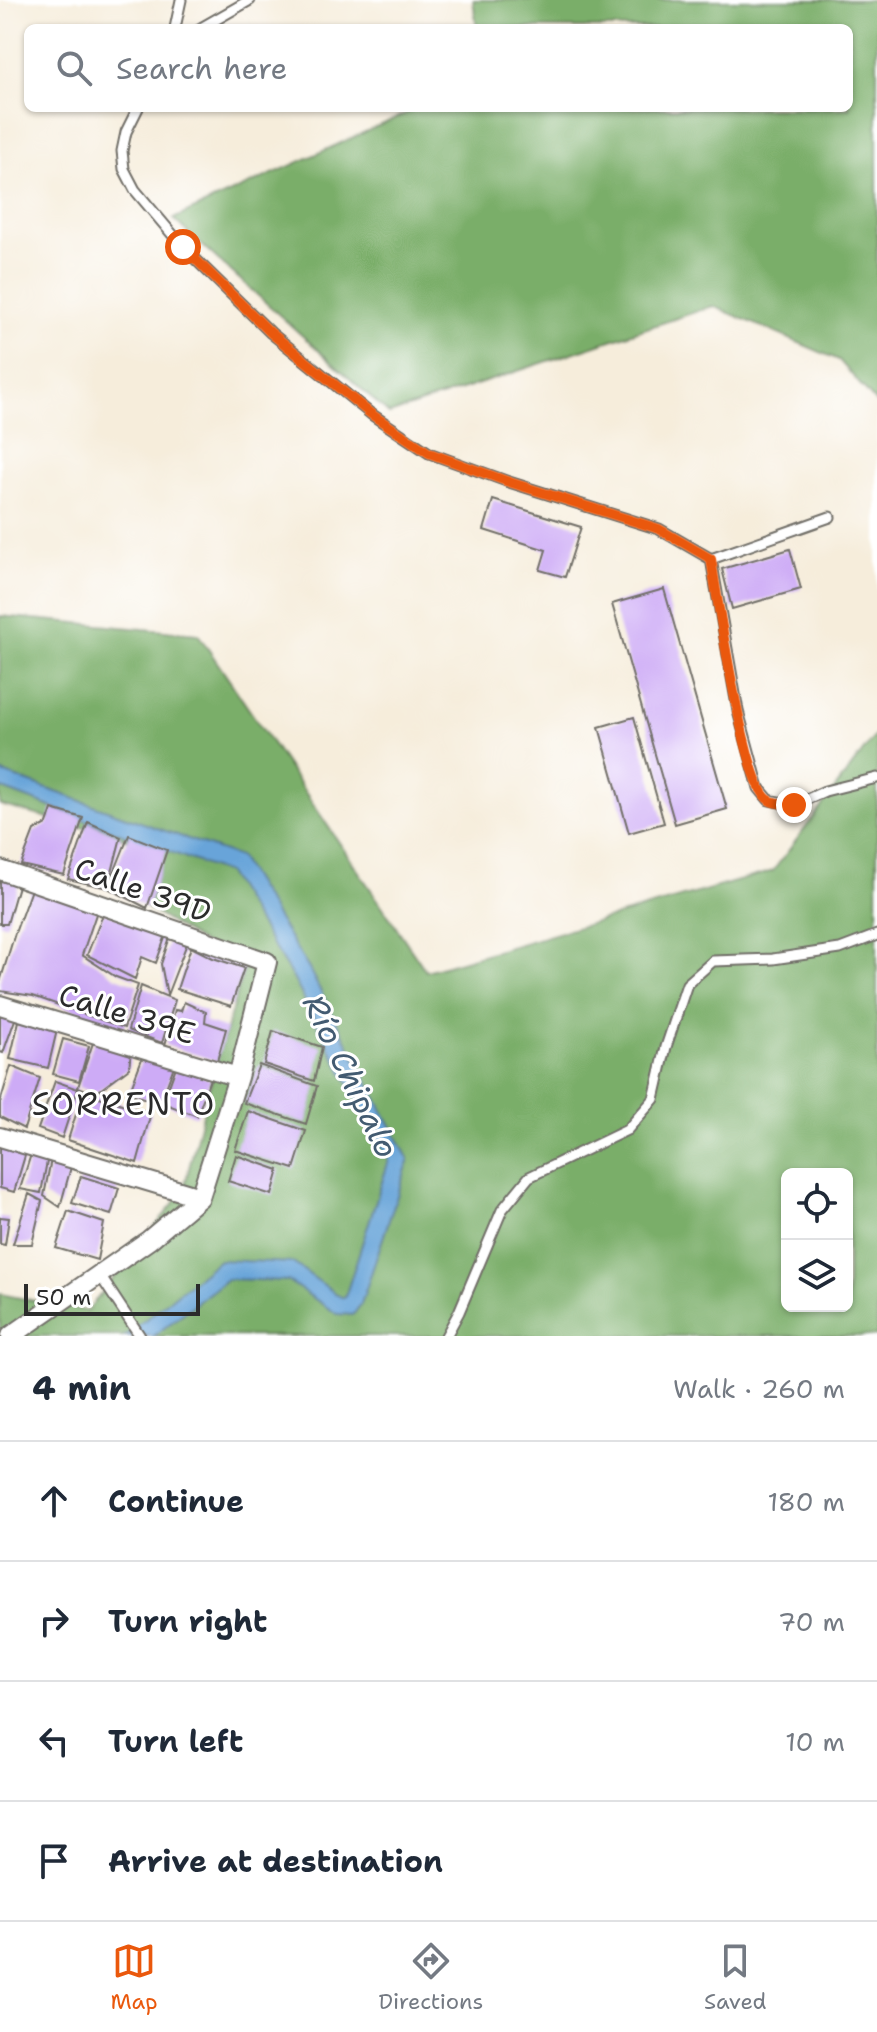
<!DOCTYPE html>
<meta charset="utf-8">
<style>
:root{--surface:#fff;--page:#f6f6f7;--text:#1f2937;--muted:#747a83;--line:#e0e1e3;--accent:#ea580c}
body{margin:0;font-family:"Shantell Sans",sans-serif;background:var(--page);color:var(--text)}
.controls{position:absolute;right:24px;bottom:24px;display:grid;overflow:hidden;border-radius:12px;box-shadow:0 2px 6px #0004}
.controls button{width:72px;height:72px;display:grid;place-items:center;padding:0;border:0;border-bottom:2px solid var(--line);background:var(--surface);color:var(--text);font:40px sans-serif}
.scale{position:absolute;left:24px;bottom:20px;width:176px;box-sizing:border-box;padding-left:8px;border:4px solid #2b2b2b;border-top:0;font-size:22px;line-height:28px;white-space:nowrap;color:#2b2b2b;-webkit-text-stroke:6px #fff;paint-order:stroke}
.stop{position:absolute;width:24px;height:24px;margin:-18px;border:6px solid #ea580c;border-radius:50%;background:#fff}
.stop.end{background:#ea580c;border-color:#fff;box-shadow:0 2px 8px #0008}
.list{margin:0;padding:0;list-style:none}
h2{display:flex;justify-content:space-between;align-items:center;height:104px;margin:0;padding:0 32px;font-size:34px}
h2 small{font-size:26px;font-weight:400;color:var(--muted)}
.list li{display:grid;grid-template-columns:52px 1fr auto;gap:24px;align-items:center;box-sizing:border-box;height:120px;padding:0 32px;border-top:2px solid var(--line)}
.list b{display:block;font-size:30px;white-space:nowrap}
.list em{font-size:26px;font-style:normal;color:var(--muted)}
.icon{flex:none;width:44px;height:44px;fill:none;stroke:currentColor;stroke-width:2;stroke-linecap:round;stroke-linejoin:round}
.map{position:relative;flex:none;width:877px;height:1336px;overflow:hidden}
.search{position:absolute;background:var(--surface);box-shadow:0 2px 6px #0004;left:24px;right:24px;top:24px;height:88px;display:flex;align-items:center;gap:20px;box-sizing:border-box;padding:0 28px;border-radius:12px;color:var(--muted);font-size:30px}
.sheet{height:584px;background:var(--surface)}
nav{display:flex;justify-content:space-around;align-items:center;box-sizing:border-box;height:112px;border-top:2px solid var(--line);background:var(--surface);font-size:22px;color:var(--muted)}
nav a{display:grid;justify-items:center;gap:4px}
nav .on{color:var(--accent)}
.map>svg:first-child{display:block}
</style>
<div class="map">
<svg width="877" height="1336" viewBox="0 0 877 1336">
<rect width="100%" height="100%" fill="#fff"/>
<filter id="ink" filterUnits="userSpaceOnUse"><feTurbulence type="fractalNoise" baseFrequency=".0125" numOctaves="2"/><feDisplacementMap in="SourceGraphic" scale="16" xChannelSelector="R" yChannelSelector="G"/><feConvolveMatrix kernelMatrix="1 2 1 2 8 2 1 2 1" color-interpolation-filters="sRGB"/></filter>
<filter id="wash" filterUnits="userSpaceOnUse"><feTurbulence type="fractalNoise" baseFrequency=".006" numOctaves="4" result="noise"/><feDisplacementMap in="SourceGraphic" scale="32" xChannelSelector="R" yChannelSelector="G"/><feGaussianBlur stdDeviation="1.8" result="paint"/><feColorMatrix in="noise" values="0 0 0 0 0 0 0 0 0 0 0 0 0 0 0 0 0 1.4 0 .05"/><feComposite in="paint" operator="in"/></filter>
<g filter="url(#wash)">
<rect width="100%" height="100%" fill="#f6eddb"/>
<!-- forest -->
<path fill="#7aae69" stroke="#526c4a" stroke-width="2" fill-rule="evenodd" d="M473,0H877V404L839,360L713,306L389,414L173,219L418,108H849V28H477Z
M0,616L198,634L426,971L773,871L877,733V1336H0V1294L87,1311L183,1192L212,1077L244,969L147,908L166,850L0,805ZM787,1174H847V1306H787Z"/>
<!-- water -->
<path fill="#68a4d9" stroke="#4a6882" stroke-width="2" d="M0,772L239,857L309,969L409,1160L361,1304L353,1315L337,1314L288,1281L227,1279L154,1336H125L219,1260L293,1263L341,1297H345L389,1160L293,978L227,873L0,788Z"/>
<g id="blocks">
<!-- building -->
<path fill="#cdabf6" d="M493,500L581,527L565,577L540,570L546,550L484,530Z
M790,549L801,589L732,609L722,569Z
M664,589L727,809L675,824L612,604Z
M634,717L664,823L629,833L599,727Z
M52,809L83,818L64,875L21,865L34,831L47,824Z
M88,822L121,837L108,888L129,835L167,850L147,908L108,888L68,879Z
M0,875L19,882L7,924H0Z
M33,884L97,911L82,955L116,977L138,985L124,1028L33,996L0,991V982L15,933Z
M104,912L166,935L156,963L142,957L135,979L87,955Z
M172,931L189,938L167,995L161,964Z
M191,947L213,958L244,968L231,1006L177,989Z
M141,986L175,1000L162,1043L128,1030Z
M184,1002L206,1012L205,1022L226,1029L217,1061L165,1045L175,1010L181,1011Z
M0,1009L17,1014L3,1053L0,1052Z
M19,1021L57,1030L48,1068L10,1059Z
M273,1031L322,1047L314,1081L264,1064Z
M63,1039L89,1046L79,1081L53,1074Z
M94,1040L131,1051L129,1068L96,1093L78,1087Z
M143,1056L174,1066L160,1104L129,1093Z
M259,1065L317,1086L306,1124L244,1103Z
M11,1066L40,1078L24,1129L0,1117V1103Z
M176,1067L210,1079L197,1116L163,1103Z
M55,1081L78,1089L62,1138L38,1129Z
M83,1092L151,1113L137,1163L68,1140Z
M248,1111L306,1131L294,1169L235,1150Z
M0,1137L27,1149L14,1192L0,1188Z
M32,1151L48,1156L41,1193L20,1189Z
M236,1155L279,1170L272,1195L228,1181Z
M51,1159L71,1167L60,1207L44,1196Z
M81,1176L119,1188L111,1215L72,1203Z
M29,1194L42,1201L32,1244H13Z
M68,1211L104,1223L97,1260L56,1248Z
M0,1217L9,1218L5,1245L0,1244Z"/>
</g>
</g>
<g filter="url(#ink)">
<use href="#blocks" fill-opacity="0" stroke="#726f69" stroke-width="2"/>
<g fill="none" stroke-linecap="round" stroke-linejoin="round">
<!-- lane casing -->
<g stroke="#726f69" stroke-width="13">
<path id="lane" d="M175,28L181,0
M201,28L250,0
M138,108L126,132L122,151L124,169L135,190L183,247L271,333L371,414L429,453L509,482L659,529L711,559
M830,517L711,559L738,711L759,788L769,800L794,805L825,791L877,778
M99,1274L140,1336
M446,1336L459,1312L502,1210L529,1177L627,1130L654,1099L666,1047L687,984L713,961L773,959L840,949L877,935"/>
</g>
<!-- street casing -->
<g stroke="#726f69" stroke-width="22">
<path id="street" d="M0,870L267,962L238,1077L200,1197L149,1240L11,1336
M0,1005L238,1077
M0,1137L200,1197"/>
</g>
<!-- lane -->
<use href="#lane" stroke="#fff" stroke-width="9"/>
<!-- street -->
<use href="#street" stroke="#fff" stroke-width="18"/>
</g>
</g>
<g fill="none" stroke-linecap="round" stroke-linejoin="round" filter="url(#ink)">
<!-- route -->
<path stroke="#ea580c" stroke-width="10" d="M183,247L271,333L371,414L429,453L509,482L659,529L711,559C717,595 744,786 769,800C775,804 787,804 794,805"/>
</g>
<g text-anchor="middle" dominant-baseline="central" stroke-width="6" stroke-linejoin="round" paint-order="stroke">
<!-- street labels -->
<g font-size="30" fill="#2b2b2b" stroke="#fff">
<text transform="translate(143 890) rotate(19)">Calle 39D</text>
<text transform="translate(127 1014) rotate(17)">Calle 39E</text>
</g>
<!-- water labels -->
<g font-size="32" font-style="italic" fill="#435b71" stroke="#fff">
<text transform="translate(351 1076) rotate(64)">Río Chipalo</text>
</g>
<!-- neighbourhood labels -->
<g font-size="32" letter-spacing="2" fill="#2b2b2b" stroke="#fff">
<text x="124" y="1103">SORRENTO</text>
</g>
</g>
</svg>
<div class="controls">
<button><svg class="icon" aria-label="locate" viewBox="0 0 24 24"><circle cx="12" cy="12" r="6"/><path d="M12 2v4M12 18v4M2 12h4M18 12h4"/></svg></button>
<button><svg class="icon" aria-label="layers" viewBox="0 0 24 24"><path d="M12 4l9 5-9 5-9-5zM3 14l9 5 9-5"/></svg></button>
</div>
<div class="scale">50 m</div>
<div class="stop" style="left:183px;top:247px"></div>
<div class="stop end" style="left:794px;top:805px"></div>
<div class="search"><svg class="icon" aria-label="search" viewBox="0 0 24 24"><circle cx="10" cy="10" r="6"/><path d="M15 15l6 6"/></svg>Search here</div>
</div>
<section class="sheet">
<h2>4 min<small>Walk · 260 m</small></h2>
<ul class="list">
<li><svg class="icon" aria-label="ahead" viewBox="0 0 24 24"><path d="M12 20V5M6 11l6-6 6 6"/></svg><div><b>Continue</b></div><em>180 m</em></li>
<li><svg class="icon" aria-label="right" viewBox="0 0 24 24"><path d="M7 20v-9h11M14 6l5 5-5 5"/></svg><div><b>Turn right</b></div><em>70 m</em></li>
<li><svg class="icon" aria-label="left" viewBox="0 0 24 24"><path d="M17 20v-9H6M10 6l-5 5 5 5"/></svg><div><b>Turn left</b></div><em>10 m</em></li>
<li><svg class="icon" aria-label="arrive" viewBox="0 0 24 24"><path d="M6 21V4h12l-3 4 3 4H6"/></svg><div><b>Arrive at destination</b></div></li>
</ul>
</section>
<nav>
<a class="on"><svg class="icon" aria-label="map" viewBox="0 0 24 24"><path d="M3 6l6-2 6 2 6-2v14l-6 2-6-2-6 2zM9 4v14M15 6v14"/></svg>Map</a>
<a><svg class="icon" aria-label="directions" viewBox="0 0 24 24"><path d="M12 3l9 9-9 9-9-9zM9 14v-3h6M13 9l2 2-2 2"/></svg>Directions</a>
<a><svg class="icon" aria-label="saved" viewBox="0 0 24 24"><path d="M7 4h10v16l-5-4-5 4z"/></svg>Saved</a>
</nav>
